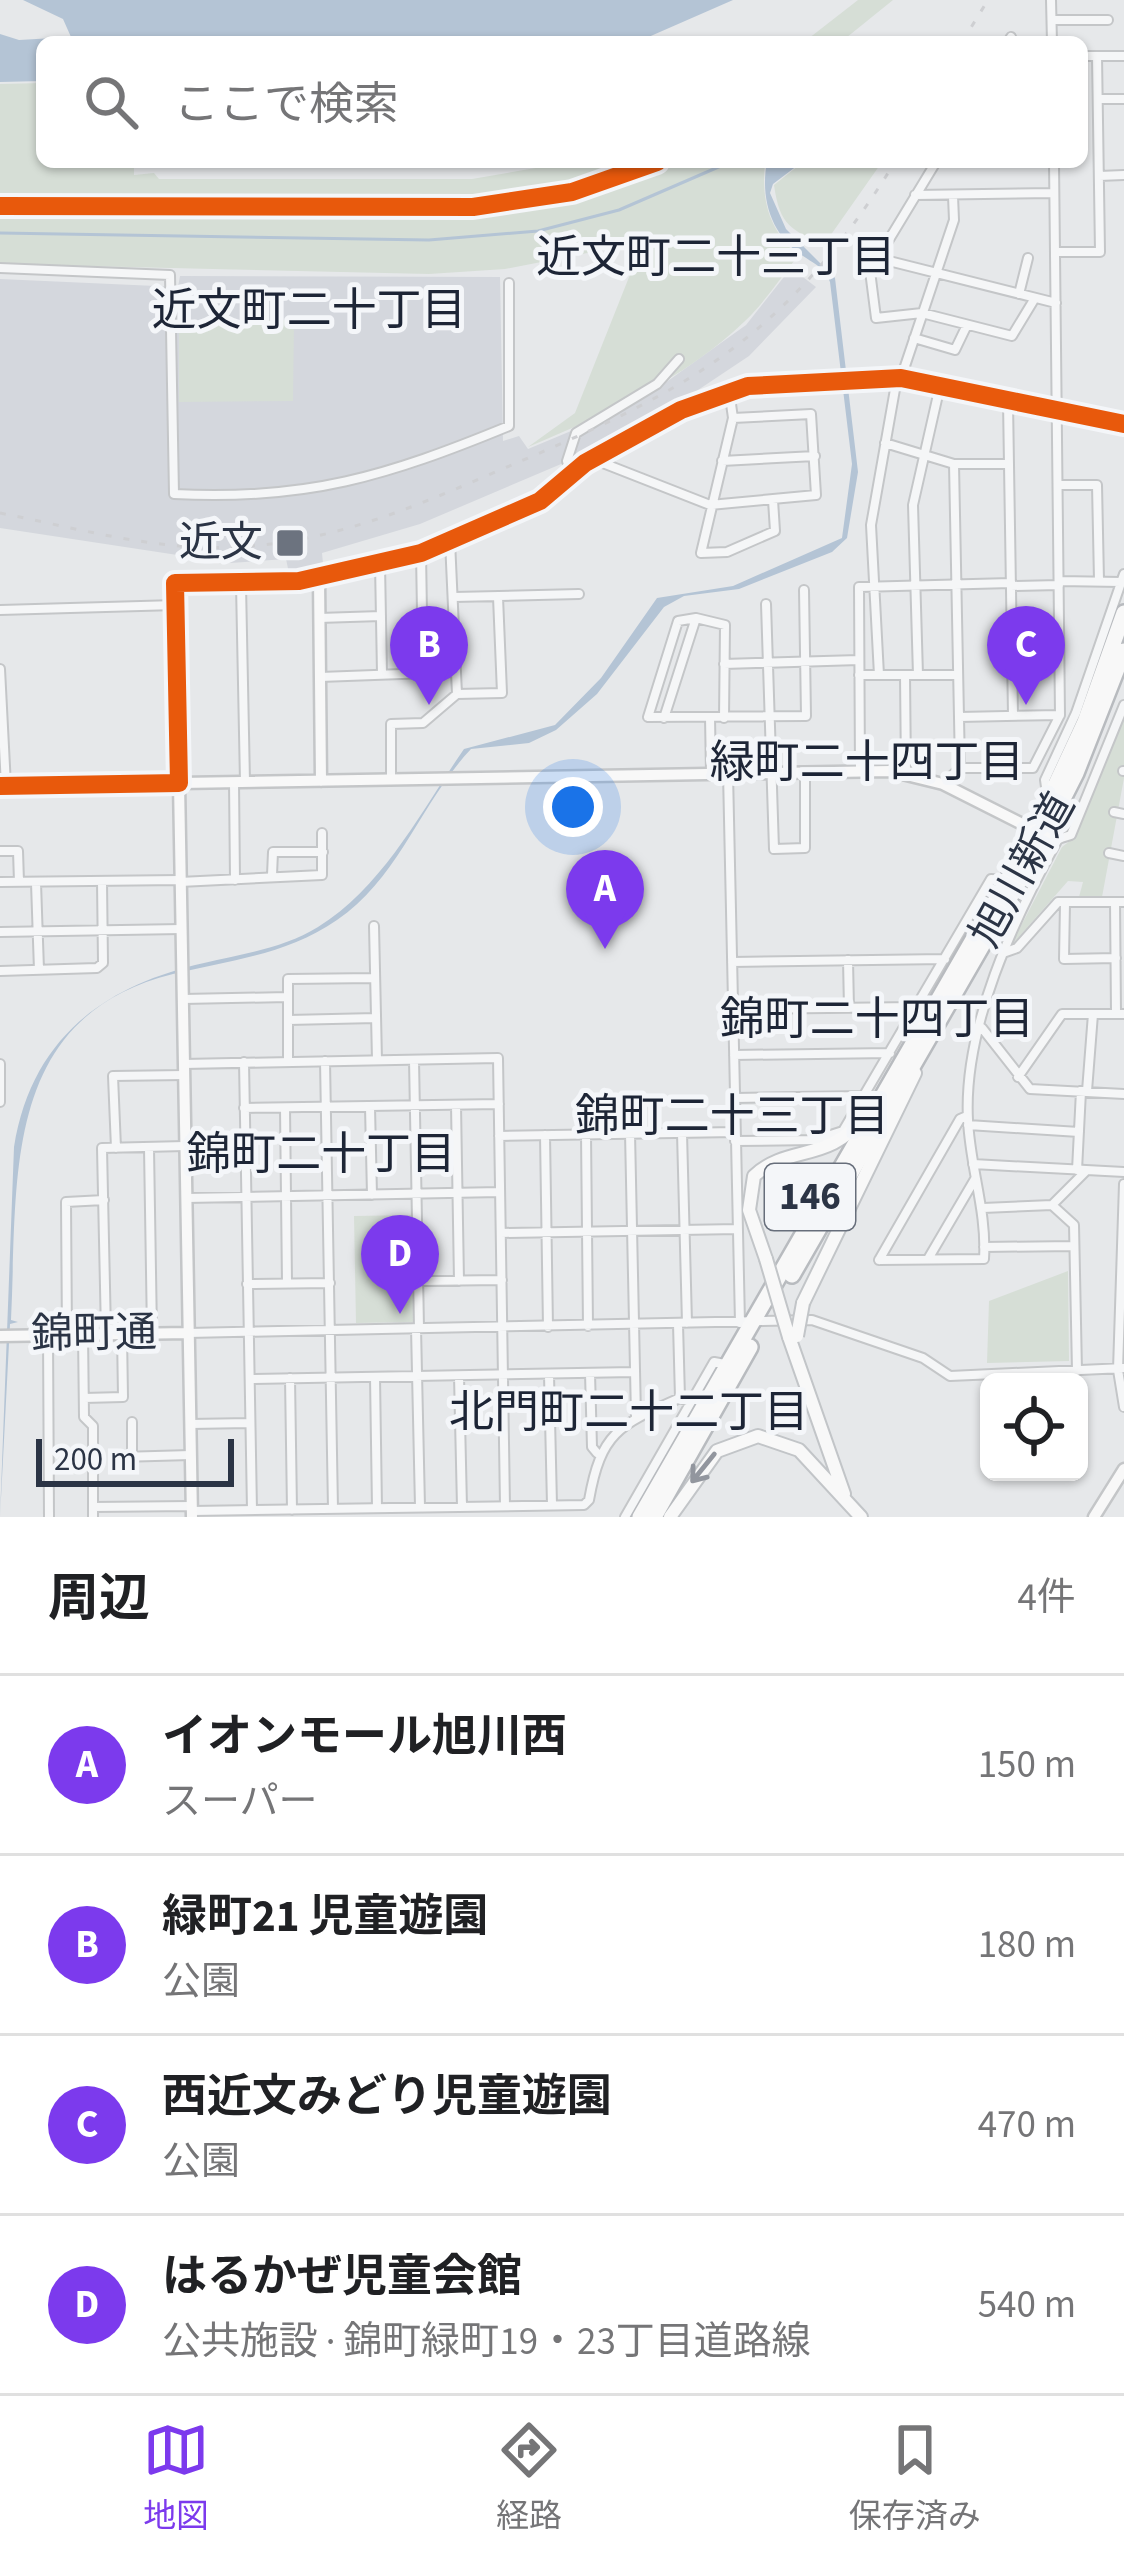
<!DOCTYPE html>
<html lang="ja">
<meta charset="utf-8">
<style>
:root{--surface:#fff;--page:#f2f2f2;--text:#202124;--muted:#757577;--line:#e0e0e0;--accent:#7c3aed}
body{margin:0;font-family:"Source Sans 3","Noto Sans JP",sans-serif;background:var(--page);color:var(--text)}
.controls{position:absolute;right:36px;bottom:36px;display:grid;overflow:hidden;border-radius:18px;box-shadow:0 3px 9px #0004}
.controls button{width:108px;height:108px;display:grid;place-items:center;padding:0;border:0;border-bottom:3px solid var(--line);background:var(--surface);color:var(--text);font:60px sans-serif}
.scale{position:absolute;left:36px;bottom:30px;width:198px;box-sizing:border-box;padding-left:12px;border:6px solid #2b3445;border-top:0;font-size:33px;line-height:42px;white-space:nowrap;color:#2b3445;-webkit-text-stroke:9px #f4f6f9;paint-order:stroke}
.you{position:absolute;left:573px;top:807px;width:42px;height:42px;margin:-30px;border:9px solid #fff;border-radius:50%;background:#1a73e8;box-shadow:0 0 0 18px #1a73e833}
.badge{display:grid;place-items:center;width:78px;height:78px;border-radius:50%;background:var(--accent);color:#fff;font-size:39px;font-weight:700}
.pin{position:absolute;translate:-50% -99px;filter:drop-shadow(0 3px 6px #0008)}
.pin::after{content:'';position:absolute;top:63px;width:42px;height:36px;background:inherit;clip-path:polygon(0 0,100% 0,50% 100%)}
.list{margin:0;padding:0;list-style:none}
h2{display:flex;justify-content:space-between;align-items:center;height:156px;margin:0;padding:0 48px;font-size:51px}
h2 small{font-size:39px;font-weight:400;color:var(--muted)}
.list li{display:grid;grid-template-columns:78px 1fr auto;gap:36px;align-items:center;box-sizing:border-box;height:180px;padding:0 48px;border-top:3px solid var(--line)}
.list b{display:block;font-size:45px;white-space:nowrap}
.list p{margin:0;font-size:39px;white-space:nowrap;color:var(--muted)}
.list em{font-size:39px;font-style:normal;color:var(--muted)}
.icon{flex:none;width:66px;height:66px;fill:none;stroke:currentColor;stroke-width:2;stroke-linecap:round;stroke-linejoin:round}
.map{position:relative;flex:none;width:1124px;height:1517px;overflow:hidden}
.search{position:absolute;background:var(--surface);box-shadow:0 3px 9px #0004;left:36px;right:36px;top:36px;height:132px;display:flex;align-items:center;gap:30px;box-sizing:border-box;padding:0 42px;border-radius:18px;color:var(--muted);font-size:45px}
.sheet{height:876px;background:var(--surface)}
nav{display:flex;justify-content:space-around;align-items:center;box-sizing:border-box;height:168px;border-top:3px solid var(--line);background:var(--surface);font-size:33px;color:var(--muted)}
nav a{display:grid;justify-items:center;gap:6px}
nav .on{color:var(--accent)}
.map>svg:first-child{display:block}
</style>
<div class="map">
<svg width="1124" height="1517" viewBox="0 0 1124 1517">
<rect width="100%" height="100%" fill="#e6e8ea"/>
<!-- built -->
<path fill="#d4d7dd" d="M791,268L816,287L749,356L680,402L606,445L420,524L322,553L324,574L290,578L286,559L230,563L0,528V279L178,287L180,276L500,277L503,441L519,436L528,449L614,413L665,383L746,325Z"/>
<!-- green -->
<path fill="#d6ded6" d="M858,0H893L841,42H804Z
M42,83V162H134V175L154,173L159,179H472L570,162H765C761,202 769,228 798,256C781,277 765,302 745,321C684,380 604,415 528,447L575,413L641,247L649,241L505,269L429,274L0,264V84Z
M803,162H882L823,246C791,228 780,227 774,185Z
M294,320L293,401L179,402V321Z
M1124,706V778L1102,897H1079L1083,882L1068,881L1010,947L1062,847L1075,837Z
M411,1215L413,1322L356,1323L354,1216Z
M1068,1271L1069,1361L987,1363L989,1301Z"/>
<!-- water -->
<path fill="#b4c4d5" d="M23,0H733L637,42H42V81L0,82V34L19,40L71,37L63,19Z
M767,162H802L773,184L770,193L786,229L835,278L858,472L847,538L832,552L739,589L684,596L664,607L597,694L556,730L529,743L471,749C421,802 399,878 337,920C286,955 231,960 173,974C0,1017 18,1179 11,1320L18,1322L10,1324L0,1517L14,1147C31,1040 102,986 204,963C243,954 284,948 318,927C384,886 421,811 464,749L555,725L601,678L657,598L733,586L842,538L852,464L830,282C824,267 816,265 803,256C771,235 760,198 767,162Z"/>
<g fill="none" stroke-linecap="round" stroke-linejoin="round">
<!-- stream -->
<path stroke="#b4c4d5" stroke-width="3" d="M0,233L429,240L538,231L619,210L730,162"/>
<!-- street casing -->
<g stroke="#c4c6c8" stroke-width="12">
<path id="street" d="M1051,0L1052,42
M1052,20H1108
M1008,42L1011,37
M1082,56H1124
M1098,99H1124
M936,162L870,271L876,318L922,313L1012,336L1035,298
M1099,176L1124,175
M915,195L1054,193
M1055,252H1100L1097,56
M877,258L1056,303
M0,268L170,275L174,494C307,501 387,476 509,426V283
M1019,294L1028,258
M914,338L955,350L967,325
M901,378L954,220L953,196
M729,390L733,418L701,553L727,552L775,531L773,500
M1008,402L1013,715
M885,443L954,464H1009
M595,460L710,505L816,495L811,414L733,418
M722,461L815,456
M954,464L960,768
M571,474L567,461L576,433L657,384L679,359
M1059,485H1097L1099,580
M450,541L457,694
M421,553L423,673
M380,564L382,674
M1059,581L1121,582
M241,585L245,782
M1011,586L1059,585
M454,597L579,594
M766,604L774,849L805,848V772
M0,610L176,605
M319,618L381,616
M696,618L678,621L648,717L806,716L804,590
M724,664L859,660
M0,669L6,786
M859,675H958
M879,675L871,525L897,378
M905,675L906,772
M918,675L913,505L940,386
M320,677L456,672
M710,717L711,773
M959,717L1060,715
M664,718L696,618L725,625L724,718
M860,771L859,587L1011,583
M1123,771H1124
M728,773L740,1323
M391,779V724L423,723L457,694L502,693L498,597
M234,782L235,880
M179,783L175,583L299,581L421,553L540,501L585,463L681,410L748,386L901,378L1124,424
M943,784L960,768H1033L1060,715L1054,162
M1047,794L1045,780L1076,713L1124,574
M1114,812L1124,814
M1058,839L1071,835L1124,705
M0,851H18L19,882
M1109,853L1124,856
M272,875L273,852H323
M0,882L180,880
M180,882L322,875V833
M36,883L39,970
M1115,902L1116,1013
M1065,903L1064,959L1116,958
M374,926L377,1060
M0,932L182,929
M1003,953L1017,948L1058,902H1124
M848,960L849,1008
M732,962L945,959
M0,971L97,968L103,963L102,882
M183,999L288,997
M734,1009L916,1007
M288,1020L376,1018
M982,1028L1030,1089L1124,1094
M734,1055L890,1053
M414,1060L419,1328
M325,1061L333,1509
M244,1062L252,1510
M288,1062V979L375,978
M0,1064V1102
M184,1064L498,1058L505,1506
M1018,1077L1062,1014H1124
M1087,1091L1093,1014
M735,1098L865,1096
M456,1105L459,1281
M370,1107L372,1195
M244,1108L499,1104
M285,1108L287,1283
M968,1125L1079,1132
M630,1133L636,1417
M682,1133L687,1323
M586,1134L588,1326
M545,1135L548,1327
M499,1136L735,1132
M735,1141L815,1140L843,1131L991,879L1006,880
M116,1148L113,1076L184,1075
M149,1148L152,1333
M973,1164L1124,1172
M1077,1170L1081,1091
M1124,1184L1118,1370L1124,1407
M186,1198L500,1192
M1052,1205L1074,1225L1077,1371
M983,1208L1052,1205L1085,1172
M501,1233L738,1229
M984,1247L1074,1246
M928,1259L975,1179
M879,1260L984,1259C987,1211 970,1167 968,1120C963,1027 1014,919 1058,839
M879,1260L960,1119L967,1116
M418,1281L502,1280
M247,1284L330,1283
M678,1324L680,1398
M416,1328L420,1507
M106,1333L102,1148L185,1146
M188,1333L812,1320L923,1358L950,1376L1124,1368
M83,1334L84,1417L93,1426V1517
M48,1335L49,1517
M67,1335L66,1202L104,1200
M590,1373L592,1447L597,1453
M549,1375L552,1505
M459,1376L462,1507
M375,1377L377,1508
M290,1378L292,1510
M250,1379L634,1372
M84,1398L123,1397L122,1334
M132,1422V1457
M190,1424L250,1423
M119,1457L191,1455
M93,1507L191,1506
M192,1511L584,1505L589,1500C601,1432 619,1425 680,1398L690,1402
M625,1517L714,1362L725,1364"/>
</g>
<!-- secondary casing -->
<g stroke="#c4c6c8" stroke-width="15">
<path id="secondary" d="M319,578L321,781
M179,783L192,1517
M0,786L890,771L943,784L1036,831
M0,1336L188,1333
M1094,1517L1124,1469"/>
</g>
<!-- primary casing -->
<g stroke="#c2c5c8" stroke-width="16">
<path id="primary" d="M771,1172L784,1168L804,1179L810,1200L804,1221
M766,1259L749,1210L754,1176C788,1144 830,1163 863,1117
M803,1303L915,1073
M789,1337L844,1494
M670,1517L717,1451L758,1436L799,1450L861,1517"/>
</g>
<!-- highway casing -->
<g stroke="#b8bbbf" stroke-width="20">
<path id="highway" d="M792,1275L1036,852L1076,773L1124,651
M640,1517L1027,846L1085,722L1124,613
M654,1517L750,1347"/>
</g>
<!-- street -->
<use href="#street" stroke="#f5f6f7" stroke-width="8"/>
<!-- secondary -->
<use href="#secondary" stroke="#f8f8f8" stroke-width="10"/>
<!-- primary -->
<use href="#primary" stroke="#f8f8f8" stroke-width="12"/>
<!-- highway -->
<use href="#highway" stroke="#f8f8f8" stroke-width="15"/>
<!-- rail -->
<path stroke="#cecfd2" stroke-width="3" stroke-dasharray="6 12" stroke-linecap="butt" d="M962,42L988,0
M0,513C76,528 156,551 234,547C326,543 403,512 486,476C679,394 780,348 895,162"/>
<!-- primary-bridge casing -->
<g stroke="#c2c5c8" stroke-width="16" stroke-linecap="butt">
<path id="primary-bridge" d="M766,1259L789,1337
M797,1336L803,1303"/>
</g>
<!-- primary-bridge -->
<use href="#primary-bridge" stroke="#f8f8f8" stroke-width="12"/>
<!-- cycleway casing -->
<g stroke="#f4f6f9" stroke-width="26">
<path id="cycleway" d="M0,206L473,207L572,192L657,162
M0,786L179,783L175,583L299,581L421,553L540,501L585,463L681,410L748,386L901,378L1124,424"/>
</g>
<!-- cycleway -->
<use href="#cycleway" stroke="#e8590c" stroke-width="18"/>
</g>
<!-- one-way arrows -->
<defs><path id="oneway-shaft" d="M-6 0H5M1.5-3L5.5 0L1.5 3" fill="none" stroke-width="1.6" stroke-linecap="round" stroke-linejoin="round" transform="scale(3)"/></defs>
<use stroke="#92969e" href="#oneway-shaft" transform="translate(703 1468) rotate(129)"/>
<!-- markers -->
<rect fill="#6c737f" stroke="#f4f6f9" stroke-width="4.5" x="275" y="528" width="30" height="30" rx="6"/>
<g text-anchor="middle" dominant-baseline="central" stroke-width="10" stroke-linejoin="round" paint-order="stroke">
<!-- shield labels -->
<rect fill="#f4f6f9" stroke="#676e7b" stroke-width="3" x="765" y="1164" width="90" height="66" rx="9"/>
<g font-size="39" font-weight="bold" fill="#2b3445">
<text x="810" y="1197">146</text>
</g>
<!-- poi labels -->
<g font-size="42" fill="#2b3445" stroke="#f4f6f9" text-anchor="end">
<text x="263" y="543">近文</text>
</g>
<!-- street labels -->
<g font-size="42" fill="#2b3445" stroke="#f4f6f9">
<text transform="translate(1023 870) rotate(-61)">旭川新道</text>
<text transform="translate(94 1334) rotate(-1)">錦町通</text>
</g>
<!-- neighbourhood labels -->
<g font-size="45" fill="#1d2536" stroke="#f4f6f9">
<text x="716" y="258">近文町二十三丁目</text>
<text x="309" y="311">近文町二十丁目</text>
<text x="867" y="763">緑町二十四丁目</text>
<text x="877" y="1020">錦町二十四丁目</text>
<text x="732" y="1117">錦町二十三丁目</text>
<text x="321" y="1155">錦町二十丁目</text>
<text x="629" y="1413">北門町二十二丁目</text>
</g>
</g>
</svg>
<div class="controls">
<button><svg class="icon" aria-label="locate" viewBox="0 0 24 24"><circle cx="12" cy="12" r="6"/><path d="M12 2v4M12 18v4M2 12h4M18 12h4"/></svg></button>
</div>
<div class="scale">200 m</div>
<div class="you"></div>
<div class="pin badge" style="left:605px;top:949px">A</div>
<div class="pin badge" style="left:429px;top:705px">B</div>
<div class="pin badge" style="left:1026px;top:705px">C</div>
<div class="pin badge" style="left:400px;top:1314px">D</div>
<div class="search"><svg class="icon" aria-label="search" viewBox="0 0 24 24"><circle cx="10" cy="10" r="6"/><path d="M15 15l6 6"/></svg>ここで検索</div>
</div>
<section class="sheet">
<h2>周辺<small>4件</small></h2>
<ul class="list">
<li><span class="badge">A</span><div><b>イオンモール旭川西</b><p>スーパー</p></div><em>150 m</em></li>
<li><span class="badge">B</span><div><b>緑町21 児童遊園</b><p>公園</p></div><em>180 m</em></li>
<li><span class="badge">C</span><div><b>西近文みどり児童遊園</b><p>公園</p></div><em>470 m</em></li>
<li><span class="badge">D</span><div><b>はるかぜ児童会館</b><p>公共施設 · 錦町緑町19・23丁目道路線</p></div><em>540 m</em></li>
</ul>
</section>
<nav>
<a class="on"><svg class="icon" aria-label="map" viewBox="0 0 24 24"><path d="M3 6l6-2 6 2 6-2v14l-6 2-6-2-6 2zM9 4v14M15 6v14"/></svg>地図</a>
<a><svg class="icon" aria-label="directions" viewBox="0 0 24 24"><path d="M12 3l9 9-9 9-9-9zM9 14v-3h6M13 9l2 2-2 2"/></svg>経路</a>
<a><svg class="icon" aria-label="saved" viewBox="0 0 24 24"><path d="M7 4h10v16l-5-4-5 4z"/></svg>保存済み</a>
</nav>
